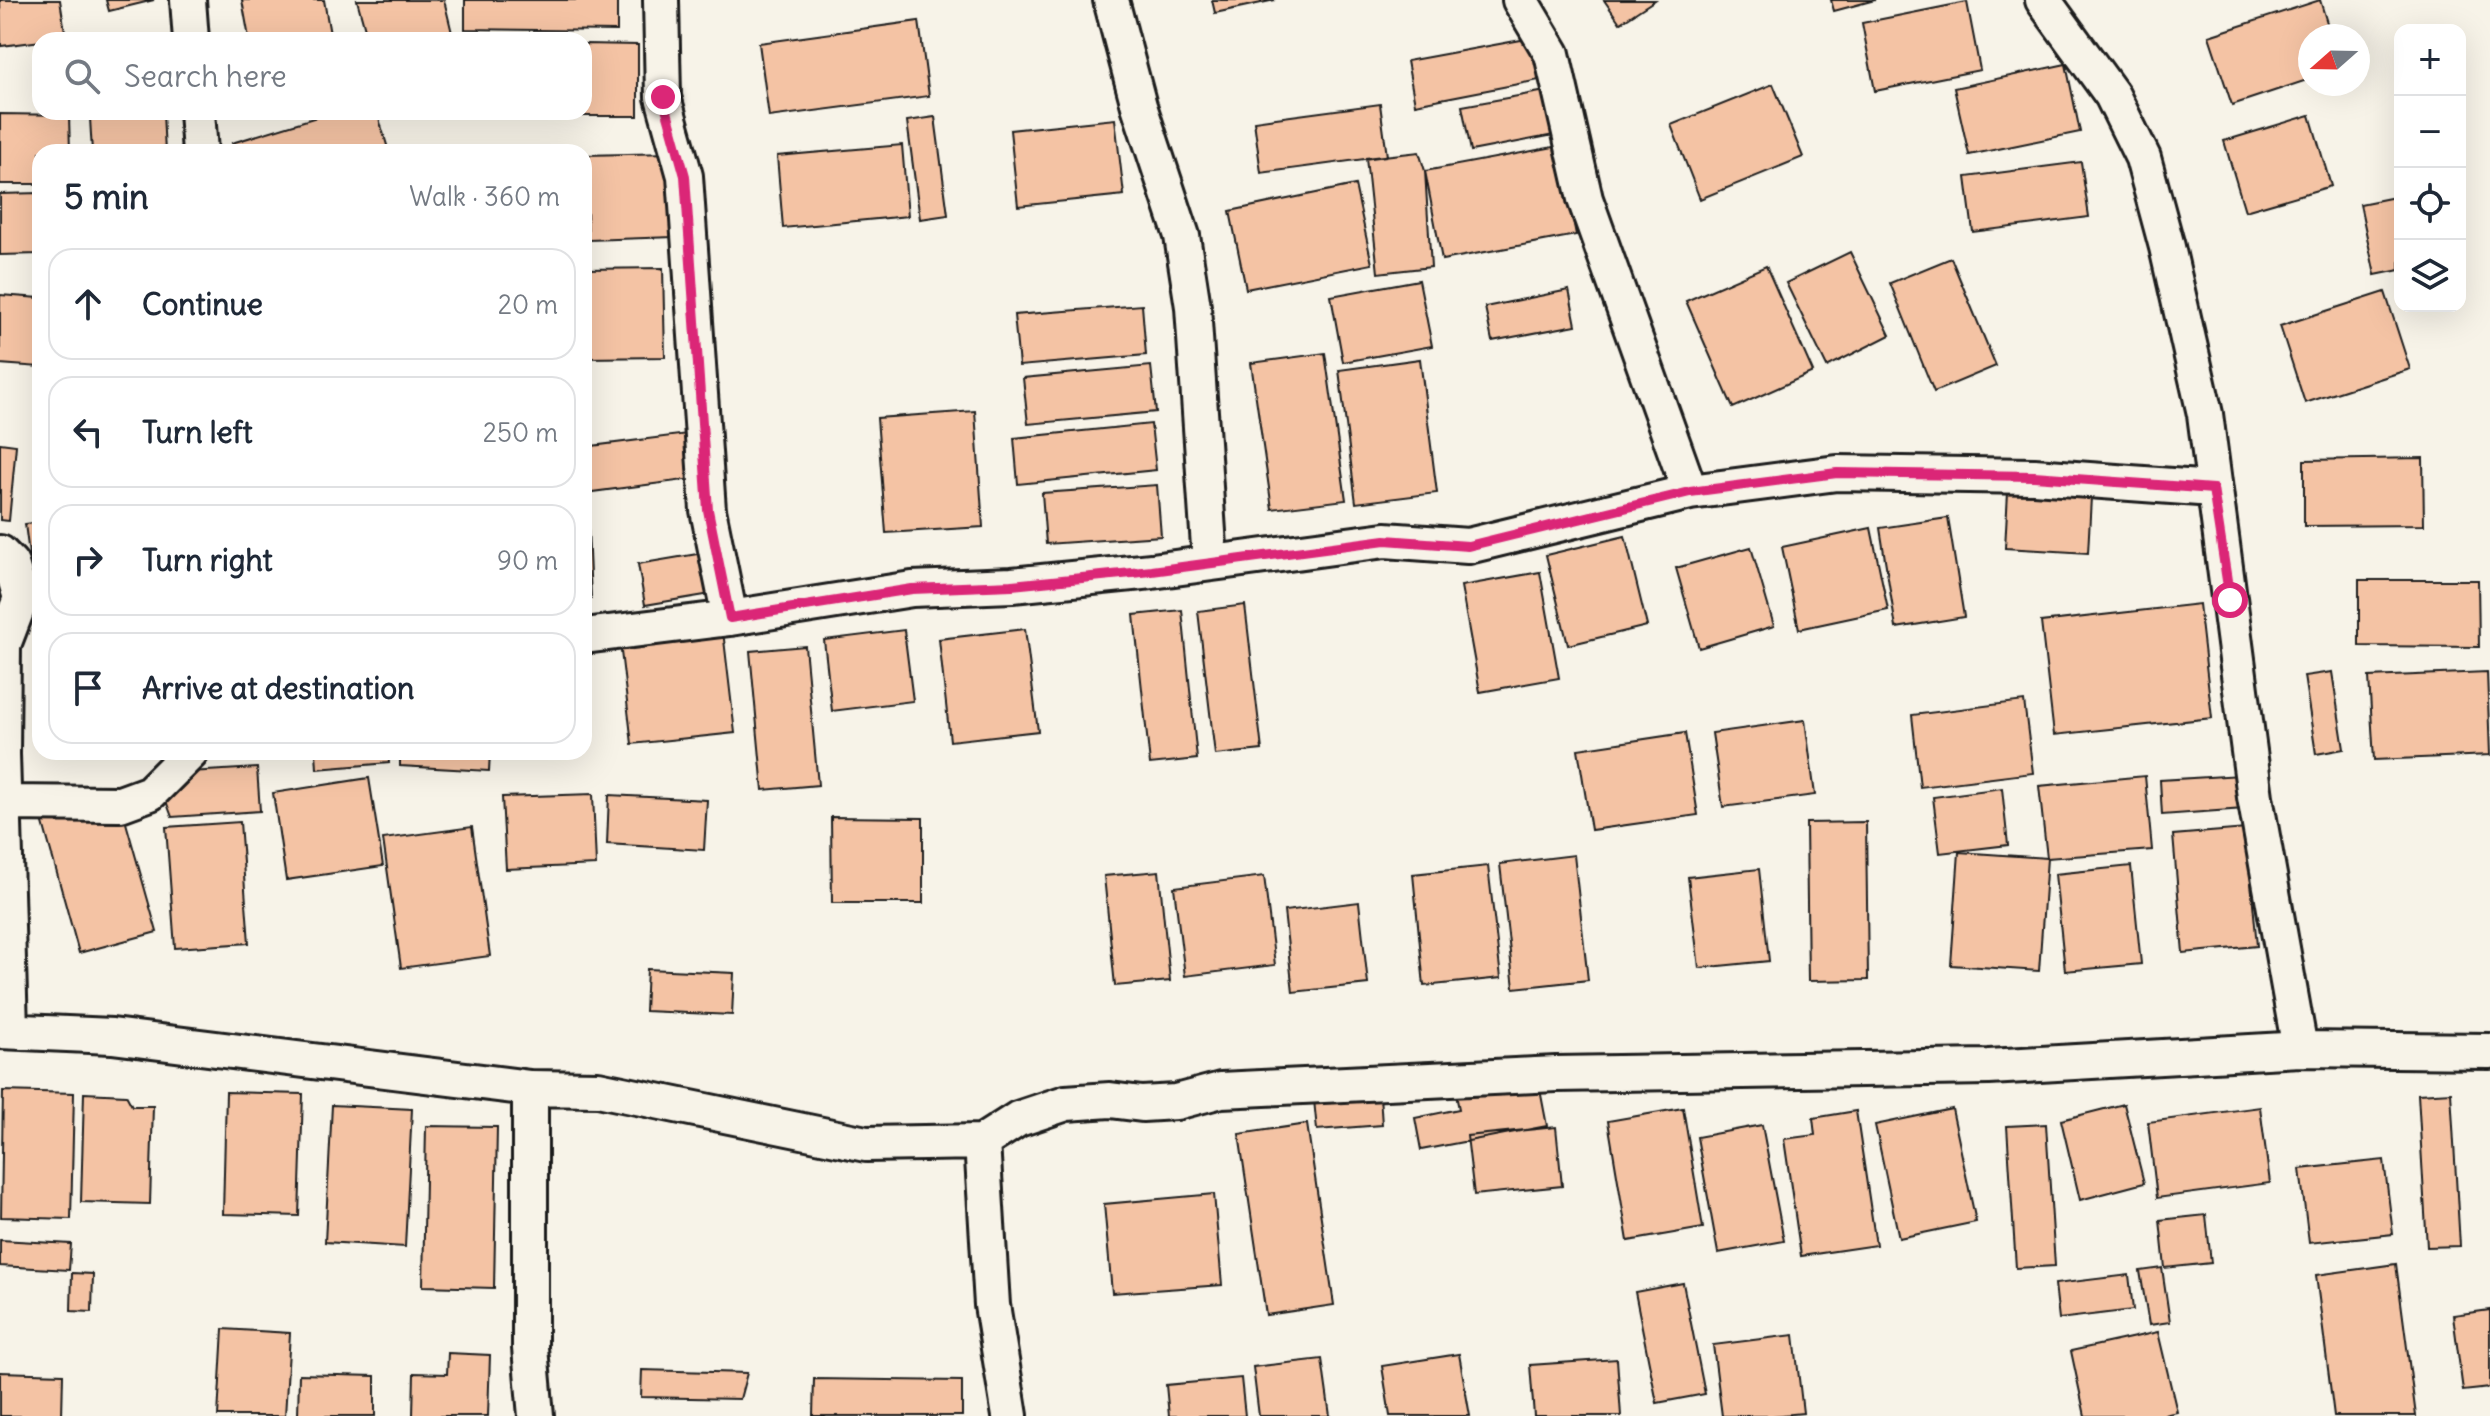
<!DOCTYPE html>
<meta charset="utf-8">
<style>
:root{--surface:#fff;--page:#f6f6f7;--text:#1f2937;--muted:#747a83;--line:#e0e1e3}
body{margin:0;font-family:Delius,sans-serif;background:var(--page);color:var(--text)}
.controls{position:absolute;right:24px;top:24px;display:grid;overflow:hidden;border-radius:16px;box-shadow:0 8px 32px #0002}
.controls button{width:72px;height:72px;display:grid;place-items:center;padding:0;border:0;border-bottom:2px solid var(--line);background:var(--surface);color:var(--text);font:40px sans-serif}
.compass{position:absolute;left:2298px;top:24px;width:72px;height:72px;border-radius:50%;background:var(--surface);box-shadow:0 8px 32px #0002;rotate:250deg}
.stop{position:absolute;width:24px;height:24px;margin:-18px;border:6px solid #db2777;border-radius:50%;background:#fff}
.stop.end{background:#db2777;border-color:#fff;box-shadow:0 2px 8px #0008}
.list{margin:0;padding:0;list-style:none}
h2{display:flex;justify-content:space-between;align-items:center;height:104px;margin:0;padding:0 32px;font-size:34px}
h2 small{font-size:26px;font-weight:400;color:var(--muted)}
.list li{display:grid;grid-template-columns:52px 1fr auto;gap:24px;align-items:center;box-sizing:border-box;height:112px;margin:0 16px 16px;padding:0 16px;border:2px solid var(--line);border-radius:24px}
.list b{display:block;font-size:30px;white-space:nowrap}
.list em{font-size:26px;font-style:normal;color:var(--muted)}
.icon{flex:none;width:44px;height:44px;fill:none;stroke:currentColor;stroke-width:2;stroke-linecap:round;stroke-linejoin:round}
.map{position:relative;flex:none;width:2490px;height:1416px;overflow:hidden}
.search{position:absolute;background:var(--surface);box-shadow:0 8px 32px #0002;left:32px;top:32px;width:560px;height:88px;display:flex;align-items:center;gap:20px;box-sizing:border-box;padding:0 28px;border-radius:24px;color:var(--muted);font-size:30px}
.panel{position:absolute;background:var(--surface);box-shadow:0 8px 32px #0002;left:32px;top:144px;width:560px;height:616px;border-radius:24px}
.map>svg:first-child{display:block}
</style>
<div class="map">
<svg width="2490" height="1416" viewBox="0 0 2490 1416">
<rect width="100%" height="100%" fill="#f7f3e8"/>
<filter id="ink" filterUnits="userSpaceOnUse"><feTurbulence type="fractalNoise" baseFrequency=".0125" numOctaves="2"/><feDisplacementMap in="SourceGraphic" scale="16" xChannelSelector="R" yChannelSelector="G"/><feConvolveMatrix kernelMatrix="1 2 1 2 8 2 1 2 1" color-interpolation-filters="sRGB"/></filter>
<g filter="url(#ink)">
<!-- building -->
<path fill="#f4c3a4" stroke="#1c1c1c" stroke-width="2" d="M0,0H60L66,38L1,46Z
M106,0H154L109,11Z
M242,0H324L331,40H244L249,38Z
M357,0H444L452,33L425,40H368Z
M465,0H617V31L465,29Z
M1212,0H1275L1215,13Z
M1604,0H1655L1620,23Z
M1831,0H1875L1834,11Z
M2320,0L2331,36H2310V79L2232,105L2209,36Z
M1967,2L1980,70L1875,91L1862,23Z
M919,21L929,96L769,117L759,43Z
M1532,38L1539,80L1415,104L1407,61Z
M584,44L638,45V116H523V112H584Z
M2066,64L2080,132L1969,155L1954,88Z
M1773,84L1803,157L1700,199L1671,125Z
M1546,91L1554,135L1471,151L1462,106Z
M1380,104L1387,156L1261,173L1254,121Z
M333,112H377L389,152H235L232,143Z
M163,113L165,152H92L90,118Z
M0,114L69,115L70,152H40V184H0Z
M2310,115L2331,186L2245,211L2224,141Z
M935,117L948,215L920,219L907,121Z
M1115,119L1124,195L1018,206L1010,130Z
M902,145L908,216L783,228L777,156Z
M1559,146L1576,235L1442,260L1425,171Z
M1419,152L1425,171L1431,267L1378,273L1366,158Z
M671,153L674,237L588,240L585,155Z
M2081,162L2089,217L1973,232L1966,177Z
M1355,185L1372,264L1246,289L1230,211Z
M40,193V254L0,255V194Z
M2400,196V270L2375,275L2360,204Z
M1850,252L1890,335L1827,367L1786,283Z
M1951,258L1996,366L1934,392L1890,283Z
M1766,266L1813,372L1733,408L1686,301Z
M663,268L665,357L584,358V269Z
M1419,280L1432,346L1343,362L1331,296Z
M1569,290L1576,325L1492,341L1485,307Z
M2385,292L2410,369L2305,403L2280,326Z
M0,295L40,298V367L0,364Z
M1142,305L1146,355L1019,366L1014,315Z
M1325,353L1346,500L1272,509L1251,363Z
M1420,359L1437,493L1356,503L1339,370Z
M1151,366L1156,412L1028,424L1023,378Z
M975,411L983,527L886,533L877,418Z
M1151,424L1156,470L1018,484L1014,438Z
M687,434L693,479L584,493V447Z
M0,443L16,445L9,521L0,520Z
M2423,458L2424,525L2304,526V460Z
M1157,485L1161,536L1046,544L1042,493Z
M2008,492L2091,497L2088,553L2005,548Z
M584,505H587L591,599L584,600Z
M1948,518L1964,617L1896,628L1880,528Z
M40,522V622H38L25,524Z
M1871,528L1888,610L1799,629L1782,547Z
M1625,536L1647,626L1568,645L1546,555Z
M1751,547L1774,626L1699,648L1676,568Z
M733,548L741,589L645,605L638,564Z
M1540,572L1559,678L1480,692L1461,586Z
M2359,580H2478L2479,647L2359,646Z
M2199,604L2212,718L2054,735L2041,622Z
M1245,605L1262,750L1215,755L1198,611Z
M1182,610L1197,759L1150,764L1134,615Z
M1025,629L1038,731L950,741L939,639Z
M904,630L913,701L832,711L824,640Z
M723,631L735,733L632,744L620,643Z
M805,646L818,785L763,790L750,651Z
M2332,672L2344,749L2316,754L2304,676Z
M2487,672L2490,755L2374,760L2369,677Z
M2024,701L2033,773L1920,787L1912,715Z
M1805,720L1815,795L1723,807L1712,733Z
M1685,733L1698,815L1591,830L1578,749Z
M316,752H388L389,763L317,769Z
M400,752H490L489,771L400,766Z
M257,768L260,811L172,817L156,774Z
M2241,775L2244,809L2162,815L2160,780Z
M2145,776L2152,850L2047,858L2039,786Z
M369,778L383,866L286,880L273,793Z
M2002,788L2008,845L1940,853L1933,797Z
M117,791L157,932L79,953L40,812Z
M593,794L596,865L506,869L502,797Z
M609,795L707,800L704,850L607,844Z
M831,817L923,818V903H832Z
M240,822L249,943L175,948L166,827Z
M1866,822L1868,980L1808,981L1806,823Z
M472,827L490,956L401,968L383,839Z
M2246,829L2257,946L2183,953L2173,835Z
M1959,852L2047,858L2039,971L1951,965Z
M1574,855L1588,980L1514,988L1500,864Z
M1488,866L1501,978L1424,986L1413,874Z
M2131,866L2141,964L2065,971L2055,874Z
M1759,869L1769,961L1699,968L1688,877Z
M1159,871L1170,981L1115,986L1104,876Z
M1264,876L1275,965L1185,976L1174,887Z
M1359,902L1368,984L1293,992L1284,911Z
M647,969L734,973L732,1015L645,1011Z
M1538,1079L1547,1126L1421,1150L1415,1118L1459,1109L1456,1095Z
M3,1091L74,1093L71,1219L1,1217Z
M226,1092L303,1094L299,1216L223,1214Z
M2451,1092L2460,1246L2427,1247L2418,1094Z
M84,1093L126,1095L132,1106H153L150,1204L81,1202Z
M1380,1095L1382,1125L1317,1130L1314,1100Z
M2124,1104L2144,1183L2080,1200L2061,1120Z
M332,1105L412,1109L405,1247L325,1242Z
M2260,1107L2270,1183L2157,1198L2148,1122Z
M1683,1108L1703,1228L1628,1241L1608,1121Z
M1952,1109L1976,1222L1899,1238L1875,1125Z
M1856,1111L1876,1245L1801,1256L1784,1139L1815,1135L1813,1118Z
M1307,1124L1334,1305L1266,1315L1239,1134Z
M2046,1124L2055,1266L2016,1268L2007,1126Z
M1762,1125L1784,1241L1718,1253L1697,1137Z
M426,1126L497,1127L494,1288L423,1286Z
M1556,1127L1562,1186L1474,1195L1467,1136Z
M2384,1160L2393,1234L2309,1243L2300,1169Z
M1214,1194L1222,1285L1112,1293L1104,1204Z
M2206,1215L2211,1263L2165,1268L2160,1220Z
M0,1240L71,1244L69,1270L0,1266Z
M2396,1264L2416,1416H2334L2316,1275Z
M2162,1268L2170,1322L2149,1325L2140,1271Z
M72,1273L93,1274L92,1312L71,1311Z
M2129,1275L2133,1310L2059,1319L2055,1284Z
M1683,1283L1705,1394L1657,1403L1635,1292Z
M2490,1310V1388L2463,1391L2453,1315Z
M223,1329L290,1333L285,1416H218Z
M2158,1332L2177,1412L2160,1416H2085L2071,1351Z
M1794,1335L1803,1413L1772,1416H1722L1713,1345Z
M448,1353L490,1355L488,1416H413L414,1373L447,1374Z
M1459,1354L1470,1416H1390L1382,1366Z
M1322,1359L1330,1416H1259L1253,1367Z
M1617,1359L1621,1416H1534L1530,1365Z
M642,1370L747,1373L740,1399L641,1397Z
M0,1372L63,1374L62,1416H0Z
M299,1374L375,1376V1416H298Z
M1241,1378L1245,1416H1169L1166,1385Z
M814,1379L962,1381V1416H813Z"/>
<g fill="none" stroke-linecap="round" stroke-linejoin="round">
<!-- minor casing -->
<g stroke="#1c1c1c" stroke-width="40">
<path id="minor" d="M188,0L191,40
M661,0L663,97L685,176L708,510L730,618
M1111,0L1139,106L1182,236L1193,307L1210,562
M1520,0L1552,54L1585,199L1690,492
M2043,0L2112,95L2143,158L2167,247L2205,414L2255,797L2300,1049
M197,112L200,152
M0,553L11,564L21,598L3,645L2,754L10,1030
M584,636L730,618L912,589L1012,585L1152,571L1385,540L1468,546L1690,492L1837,473L2034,476L2213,489
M4,803L120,804L150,793L191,752
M0,1031L112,1036L530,1088L598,1089L866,1144L982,1142L1018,1119L1066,1103L1110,1100L1142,1104L1176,1102L1221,1090L1556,1074L1989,1067L2300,1049L2490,1051
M530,1088V1348L536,1416
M982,1142L992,1305L1010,1416"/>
</g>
<!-- minor -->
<use href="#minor" stroke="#f7f3e8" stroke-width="34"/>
</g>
</g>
<g fill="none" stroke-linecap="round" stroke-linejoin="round" filter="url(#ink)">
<!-- route -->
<path stroke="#db2777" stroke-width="10" d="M663,97L685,176L708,510L730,618L912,589L1012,585L1152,571L1385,540L1468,546L1690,492L1837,473L2034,476L2213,489L2230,600"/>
</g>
</svg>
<div class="controls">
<button>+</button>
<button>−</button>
<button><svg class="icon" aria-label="locate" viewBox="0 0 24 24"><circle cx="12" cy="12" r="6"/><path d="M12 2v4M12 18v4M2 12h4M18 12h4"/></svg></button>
<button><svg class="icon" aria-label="layers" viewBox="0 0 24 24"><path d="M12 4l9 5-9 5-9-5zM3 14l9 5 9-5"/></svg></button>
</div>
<svg class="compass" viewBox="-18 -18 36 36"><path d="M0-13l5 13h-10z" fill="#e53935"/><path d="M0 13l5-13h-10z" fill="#747a83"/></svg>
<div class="stop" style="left:2230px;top:600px"></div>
<div class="stop end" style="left:663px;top:97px"></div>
<div class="search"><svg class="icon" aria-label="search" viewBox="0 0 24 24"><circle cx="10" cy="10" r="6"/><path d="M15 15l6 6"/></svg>Search here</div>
<section class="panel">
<h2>5 min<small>Walk · 360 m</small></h2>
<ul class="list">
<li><svg class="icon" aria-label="ahead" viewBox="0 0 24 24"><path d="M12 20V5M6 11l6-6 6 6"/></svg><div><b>Continue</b></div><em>20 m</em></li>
<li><svg class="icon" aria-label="left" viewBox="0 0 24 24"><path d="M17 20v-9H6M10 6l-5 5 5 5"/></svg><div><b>Turn left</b></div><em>250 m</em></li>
<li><svg class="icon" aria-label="right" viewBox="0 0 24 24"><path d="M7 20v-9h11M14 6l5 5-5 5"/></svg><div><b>Turn right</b></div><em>90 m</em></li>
<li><svg class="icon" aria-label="arrive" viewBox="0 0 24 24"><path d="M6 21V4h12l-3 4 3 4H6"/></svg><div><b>Arrive at destination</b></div></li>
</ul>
</section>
</div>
